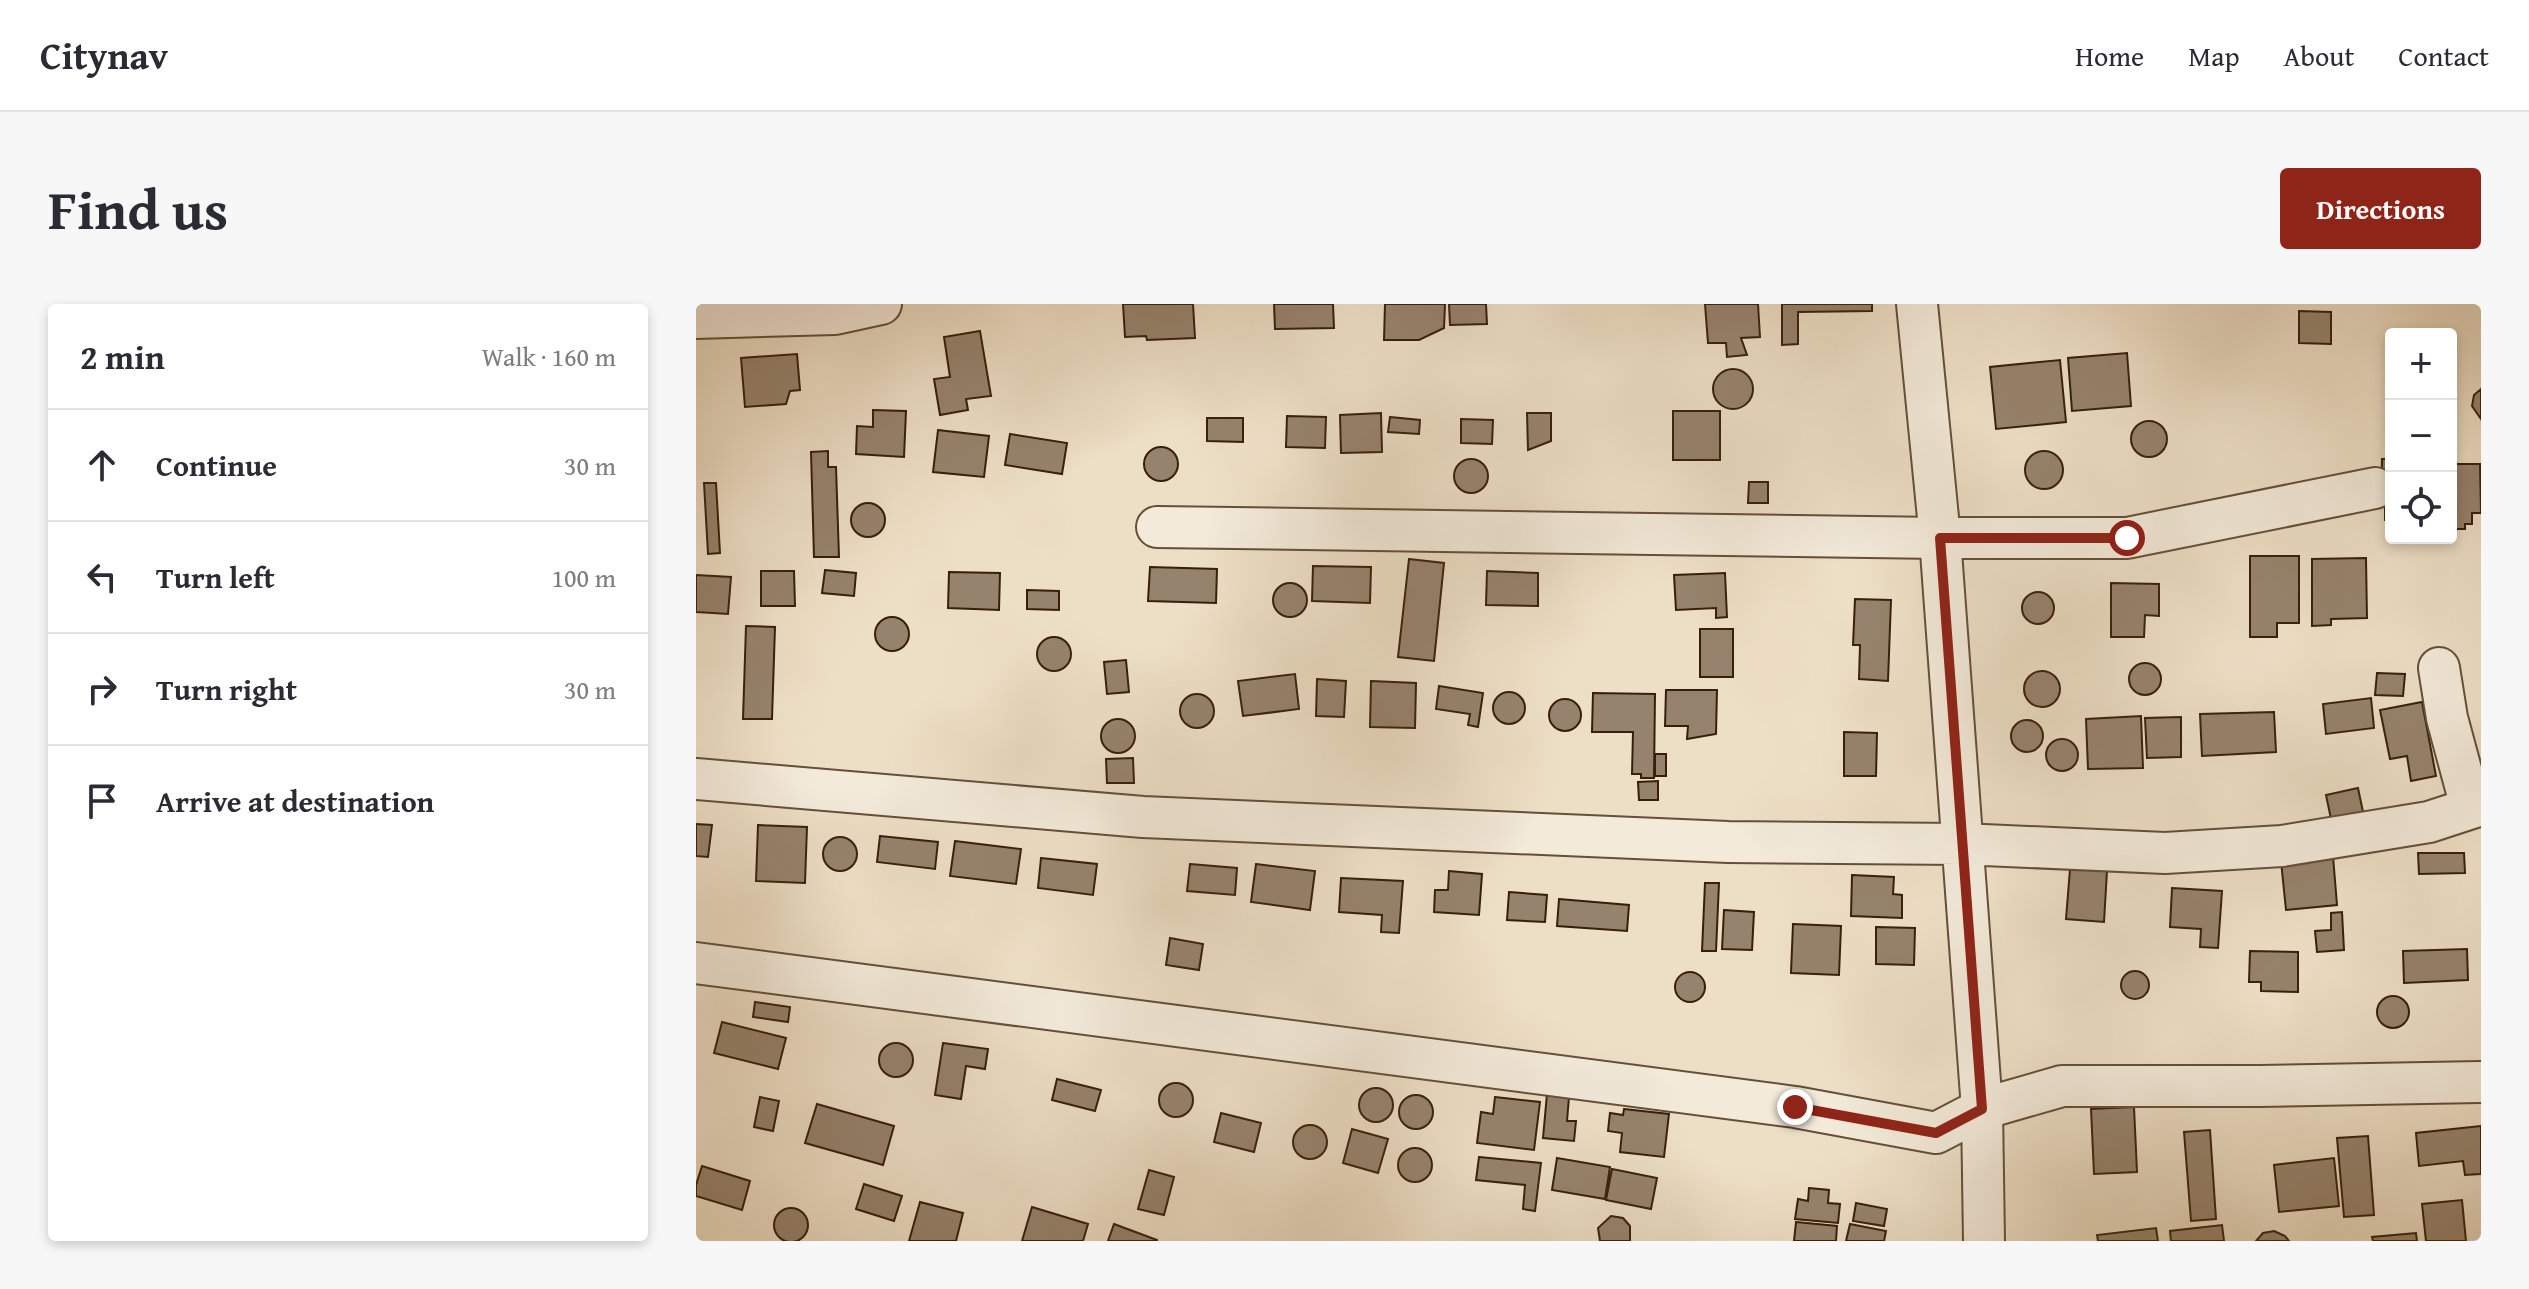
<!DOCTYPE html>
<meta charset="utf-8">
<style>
:root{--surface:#fff;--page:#f7f7f7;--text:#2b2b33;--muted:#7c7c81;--line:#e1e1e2;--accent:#8f2418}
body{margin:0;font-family:"Gentium Book Plus",serif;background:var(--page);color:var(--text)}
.controls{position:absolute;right:24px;top:24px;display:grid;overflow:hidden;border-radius:8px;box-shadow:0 4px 12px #0003}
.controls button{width:72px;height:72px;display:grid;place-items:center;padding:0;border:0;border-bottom:2px solid var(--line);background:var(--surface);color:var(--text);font:40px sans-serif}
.stop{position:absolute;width:24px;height:24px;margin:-18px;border:6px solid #8f2418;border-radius:50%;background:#fff}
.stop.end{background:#8f2418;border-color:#fff;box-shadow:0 2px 8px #0008}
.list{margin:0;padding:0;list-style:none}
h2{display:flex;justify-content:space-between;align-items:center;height:104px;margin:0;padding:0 32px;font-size:34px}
h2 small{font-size:26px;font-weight:400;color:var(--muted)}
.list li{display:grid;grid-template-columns:52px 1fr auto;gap:24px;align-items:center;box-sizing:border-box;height:112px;padding:0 32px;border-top:2px solid var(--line)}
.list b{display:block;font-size:30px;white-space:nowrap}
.list em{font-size:26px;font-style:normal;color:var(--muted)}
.icon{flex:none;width:44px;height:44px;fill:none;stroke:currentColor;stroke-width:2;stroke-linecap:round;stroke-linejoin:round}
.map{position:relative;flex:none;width:1785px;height:937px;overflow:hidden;border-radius:8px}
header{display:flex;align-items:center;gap:48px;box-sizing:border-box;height:112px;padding:0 40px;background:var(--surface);border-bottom:2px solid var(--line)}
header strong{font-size:38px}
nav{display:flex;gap:44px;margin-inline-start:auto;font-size:28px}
.intro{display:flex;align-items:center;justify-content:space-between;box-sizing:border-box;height:192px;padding:0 48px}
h1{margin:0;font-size:56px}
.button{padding:20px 36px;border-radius:8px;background:var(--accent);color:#fff;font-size:28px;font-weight:700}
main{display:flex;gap:48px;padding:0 48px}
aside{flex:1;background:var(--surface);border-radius:8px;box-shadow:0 4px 12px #0003}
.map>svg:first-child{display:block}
</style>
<header>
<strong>Citynav</strong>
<nav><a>Home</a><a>Map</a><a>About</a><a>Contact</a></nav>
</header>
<div class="intro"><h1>Find us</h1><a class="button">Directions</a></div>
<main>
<aside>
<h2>2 min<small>Walk · 160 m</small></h2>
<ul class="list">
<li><svg class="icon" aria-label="ahead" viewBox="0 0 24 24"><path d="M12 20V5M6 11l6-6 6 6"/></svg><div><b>Continue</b></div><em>30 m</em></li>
<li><svg class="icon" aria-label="left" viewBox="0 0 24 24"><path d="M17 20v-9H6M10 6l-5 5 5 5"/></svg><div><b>Turn left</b></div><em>100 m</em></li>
<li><svg class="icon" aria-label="right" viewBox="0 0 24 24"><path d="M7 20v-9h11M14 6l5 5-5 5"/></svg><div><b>Turn right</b></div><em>30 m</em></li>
<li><svg class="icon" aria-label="arrive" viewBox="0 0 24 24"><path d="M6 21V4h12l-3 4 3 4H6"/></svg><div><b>Arrive at destination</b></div></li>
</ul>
</aside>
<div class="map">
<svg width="1785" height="937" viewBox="0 0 1785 937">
<rect width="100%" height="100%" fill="#eddfc6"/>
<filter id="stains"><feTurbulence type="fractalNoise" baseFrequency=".0025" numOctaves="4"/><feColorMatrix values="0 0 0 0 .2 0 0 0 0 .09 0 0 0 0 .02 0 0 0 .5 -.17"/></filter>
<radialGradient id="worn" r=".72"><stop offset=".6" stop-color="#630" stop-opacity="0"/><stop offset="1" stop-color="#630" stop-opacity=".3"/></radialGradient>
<!-- building -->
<path fill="#96836d" stroke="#381f0c" stroke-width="2" d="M427,0H497L499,34L451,36L450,32L429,33Z
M578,0H637L638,24L579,25Z
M689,0H749L748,24L723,36H688Z
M753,0H790L791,20L754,21Z
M1009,0H1062L1064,33L1045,34L1051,51L1031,53L1030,39H1012Z
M1086,0H1176V7L1102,8V40L1086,41Z
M1603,7L1635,8V40L1603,39Z
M284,27L295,92L270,95L272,106L244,111L238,75L254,73L248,33Z
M1431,49L1435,102L1376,107L1372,54Z
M101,50L104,86L94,87L90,100L49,103L45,54Z
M1364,56L1370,118L1300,125L1294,63Z
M1017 85a20 20 0 1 1 40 0a20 20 0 1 1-40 0Z
M1785,85V115L1776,102L1778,91Z
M177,106L210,107L208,153L160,150L161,122L177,123Z
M977,107H1024V156H977Z
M685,109L686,148L645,149L644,111Z
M831,109H855V137L832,146Z
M591,112L630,113L629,144L590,143Z
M694,113L724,116L723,130L692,128Z
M511,114H547V138L511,137Z
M765,115L797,116L796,140L765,139Z
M1435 135a18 18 0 1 1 36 0a18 18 0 1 1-36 0Z
M242,126L293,132L288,173L237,168Z
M314,130L371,139L366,170L309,161Z
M448 160a17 17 0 1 1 34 0a17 17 0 1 1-34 0Z
M132,147V163H140L143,253H118L115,148Z
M1329 166a19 19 0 1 1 38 0a19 19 0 1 1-38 0Z
M758 172a17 17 0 1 1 34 0a17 17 0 1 1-34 0Z
M1686,155H1695V216H1689V203H1685Z
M1755,160H1784L1785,209H1776V220H1769V225H1755Z
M1053,178H1072V199H1052Z
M8,179H20L24,249L12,250Z
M155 216a17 17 0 1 1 34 0a17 17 0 1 1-34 0Z
M1554,252H1603V319H1581V333H1554Z
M1670,254L1671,314L1635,315V321L1616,322V255Z
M713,255L748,259L738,357L702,353Z
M617,262L675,263L674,299L616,297Z
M454,263L521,265L520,299L452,297Z
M129,266L160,269L158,292L126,289Z
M65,267H98L99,302H65Z
M791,267L842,269V302L790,301Z
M253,268L304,269L303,306L252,304Z
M1029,269L1031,313L1020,314V304L980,306L978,271Z
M0,271L35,273L32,310L0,308Z
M577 296a17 17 0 1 1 34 0a17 17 0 1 1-34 0Z
M1415,279L1463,280V312L1449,311L1448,333H1415Z
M331,286L363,287V306L331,305Z
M1326 304a16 16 0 1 1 32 0a16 16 0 1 1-32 0Z
M1159,295L1195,296L1192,377L1163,375L1164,341H1157Z
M179 330a17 17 0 1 1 34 0a17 17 0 1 1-34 0Z
M50,322L79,323L76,415H47Z
M1004,325H1037V373H1004Z
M341 350a17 17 0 1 1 34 0a17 17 0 1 1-34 0Z
M430,356L433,388L411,390L408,358Z
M1433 375a16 16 0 1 1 32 0a16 16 0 1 1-32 0Z
M1328 385a18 18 0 1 1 36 0a18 18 0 1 1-36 0Z
M1681,369L1709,370L1707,392L1679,391Z
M599,370L603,405L547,412L542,377Z
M621,375L650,377L648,413L620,412Z
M675,377L720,379L719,424L674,423Z
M743,382L787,389L782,423L772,421L774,410L740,405Z
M970,386H1021L1020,430L991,435L992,422H969Z
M797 404a16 16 0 1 1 32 0a16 16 0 1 1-32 0Z
M897,389L959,390L958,474H945V470H936L937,428H896Z
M484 407a17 17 0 1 1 34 0a17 17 0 1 1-34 0Z
M1675,394L1678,424L1630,430L1627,400Z
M853 411a16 16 0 1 1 32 0a16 16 0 1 1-32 0Z
M1726,398L1740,472L1715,477L1711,452L1694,455L1684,406Z
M1578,408L1580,448L1506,452L1504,410Z
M1445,412L1447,464L1392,465L1390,415Z
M1485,413V453L1451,454L1449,414Z
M405 432a17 17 0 1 1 34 0a17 17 0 1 1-34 0Z
M1315 432a16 16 0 1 1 32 0a16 16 0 1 1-32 0Z
M1148,428L1181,429L1180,472H1148Z
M1350 451a16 16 0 1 1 32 0a16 16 0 1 1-32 0Z
M959,450H970V472H959Z
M437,454L438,479H411L410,455Z
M962,477V496H943L942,478Z
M1662,484L1667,508L1635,515L1630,491Z
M0,520L16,521L12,553L0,552Z
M62,521L111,523L109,579L60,577Z
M184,532L242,538L239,565L181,558Z
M127 550a17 17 0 1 1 34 0a17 17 0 1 1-34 0Z
M259,537L325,545L320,580L254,572Z
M1722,549H1768L1769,569L1723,570Z
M1637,552L1641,601L1590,606L1585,557Z
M345,554L401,560L397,591L342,584Z
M494,560L541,564L539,591L491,587Z
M560,560L619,567L614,606L555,598Z
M1374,565L1411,567L1408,618L1370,615Z
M753,567L786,570L783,611L738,608L739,586H752Z
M1156,571L1198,573L1197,590L1206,591V614L1155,612Z
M645,574L707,577L703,629L685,628L686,611L643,608Z
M1009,579H1023L1020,647H1006Z
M1476,584L1526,587L1522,644L1504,643L1505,625L1474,623Z
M813,588L851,591L849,618L811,616Z
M863,595L933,601L931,627L861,622Z
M1028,606L1058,608L1056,646L1026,645Z
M1646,608L1648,646L1621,648L1619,627L1635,626V609Z
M1097,620L1145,622L1143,671L1095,669Z
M1180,623L1219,624L1218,661L1180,660Z
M474,634L507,640L503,666L470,661Z
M1771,645L1772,676L1708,679L1707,647Z
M1554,647L1602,648V688L1565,687V678H1553Z
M1425 681a14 14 0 1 1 28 0a14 14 0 1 1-28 0Z
M979 683a15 15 0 1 1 30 0a15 15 0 1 1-30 0Z
M1681 708a16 16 0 1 1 32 0a16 16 0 1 1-32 0Z
M59,698L94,703L92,718L57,713Z
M26,718L90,734L82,765L18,749Z
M247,739L292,745L289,765L270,762L265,795L239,791Z
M183 756a17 17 0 1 1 34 0a17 17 0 1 1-34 0Z
M361,775L405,786L399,807L356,796Z
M463 796a17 17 0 1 1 34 0a17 17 0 1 1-34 0Z
M663 801a17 17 0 1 1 34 0a17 17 0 1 1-34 0Z
M851,790L873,793L871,817H880L878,837L847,834Z
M703 808a17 17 0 1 1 34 0a17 17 0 1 1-34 0Z
M64,793L83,797L77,827L58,823Z
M799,793L844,798L838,846L781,839L785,808L797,810Z
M121,800L198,822L187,861L109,839Z
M1438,803L1441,868L1398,870L1395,805Z
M928,805L973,810L968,853L924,848L926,829L912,827L914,809L927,811Z
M525,809L565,819L558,848L518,838Z
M597 838a17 17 0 1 1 34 0a17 17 0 1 1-34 0Z
M1785,822V870L1769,871L1767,857L1723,862L1720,829Z
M656,825L692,835L682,869L647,859Z
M1514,826L1520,915L1495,917L1488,828Z
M1672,832L1678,911L1648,913L1641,834Z
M702 861a17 17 0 1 1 34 0a17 17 0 1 1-34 0Z
M783,853L845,859L839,907L827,905L829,881L780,876Z
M861,854L914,863L909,895L856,886Z
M1638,854L1643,902L1583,908L1578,861Z
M6,862L54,877L46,906L0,892V881Z
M916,865L961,874L955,905L910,896Z
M453,866L478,873L468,911L442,905Z
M168,880L206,892L198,917L160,905Z
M1113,884L1133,886L1132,899L1144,900L1142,919L1099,915L1102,895L1112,897Z
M1766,896L1770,937H1730L1726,900Z
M224,898L267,909L260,937H213Z
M1160,899L1191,905L1188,922L1157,917Z
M336,903L392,920L387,937H326Z
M78 921a17 17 0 1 1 34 0a17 17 0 1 1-34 0Z
M915,912L927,914L934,922V937H904L902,924Z
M1100,918L1141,922L1140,937H1098Z
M418,920L461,936V937H412Z
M1154,920L1190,927L1188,937H1150Z
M1526,921L1528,937H1475L1474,927Z
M1460,924L1462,937H1402L1401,931Z
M1578,927L1589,932L1593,937H1560L1567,929Z
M1720,929L1721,937H1677L1676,933Z"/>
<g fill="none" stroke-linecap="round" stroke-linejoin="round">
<!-- minor casing -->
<g stroke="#654f3a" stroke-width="44">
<path id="minor" d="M1221,0L1244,234L1286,805L1288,937
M0,14L139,10L185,0
M461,223L1244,234H1431L1679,184
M1743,364L1751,414L1775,503
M0,475L447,513L1032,538L1266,540L1469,549L1586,542L1733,518L1785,501
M0,659L1099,803L1240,829L1286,805L1366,782H1564L1785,778"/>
</g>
<!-- minor -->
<use href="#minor" stroke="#f3eada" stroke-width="40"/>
</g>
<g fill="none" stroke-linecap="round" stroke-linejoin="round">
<!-- route -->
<path stroke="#8f2418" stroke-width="10" d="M1099,803L1240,829L1286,805L1244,234H1431"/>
</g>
<rect width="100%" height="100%" filter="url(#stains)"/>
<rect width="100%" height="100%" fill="url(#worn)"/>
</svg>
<div class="controls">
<button>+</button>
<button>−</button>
<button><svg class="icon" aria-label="locate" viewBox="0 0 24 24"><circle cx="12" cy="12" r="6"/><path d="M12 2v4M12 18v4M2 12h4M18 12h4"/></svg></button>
</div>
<div class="stop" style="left:1431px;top:234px"></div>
<div class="stop end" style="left:1099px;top:803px"></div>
</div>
</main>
